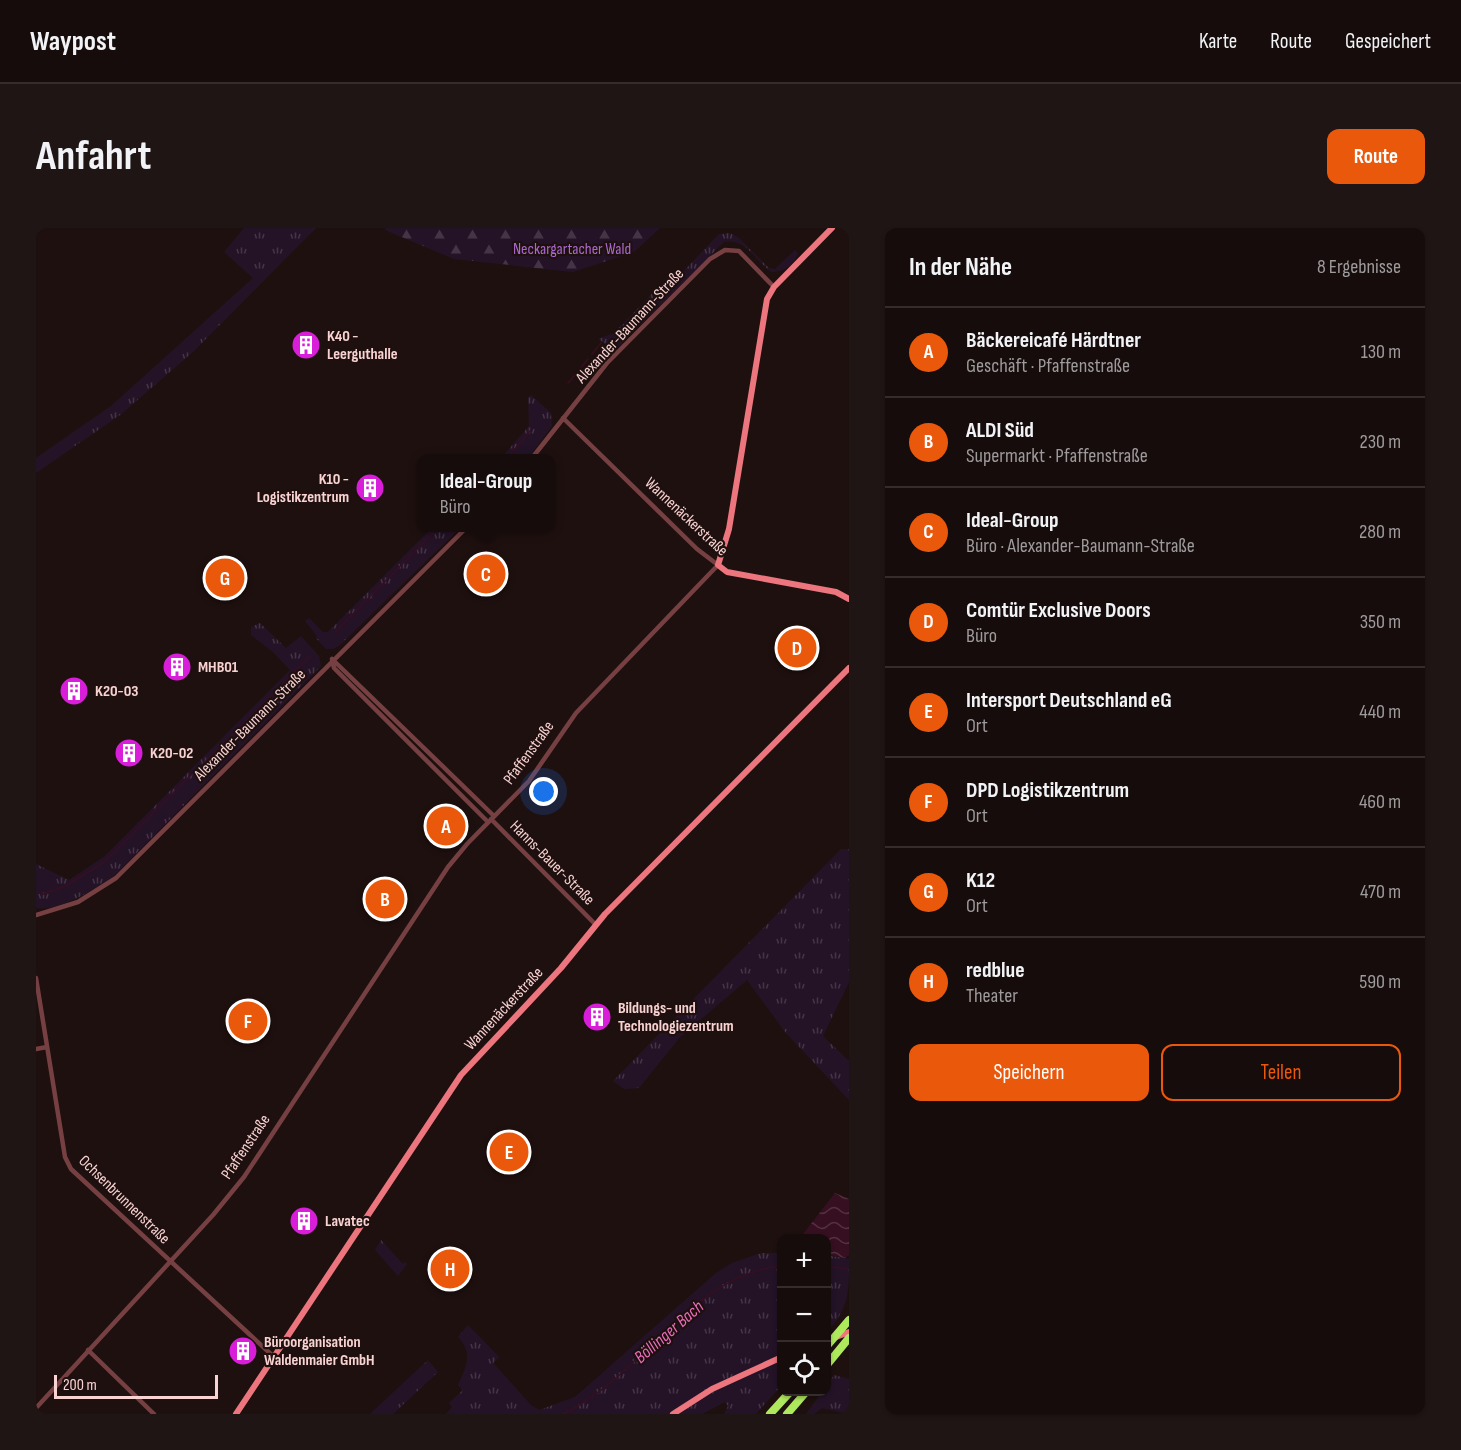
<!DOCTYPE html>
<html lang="de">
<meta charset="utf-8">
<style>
:root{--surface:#160c0b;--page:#1f1514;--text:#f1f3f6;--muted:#9e9b9d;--line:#352c2c;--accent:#ea580c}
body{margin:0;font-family:"Sofia Sans Condensed",sans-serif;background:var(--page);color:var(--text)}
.controls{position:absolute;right:18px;bottom:18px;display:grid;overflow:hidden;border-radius:12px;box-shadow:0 2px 4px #0004}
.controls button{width:54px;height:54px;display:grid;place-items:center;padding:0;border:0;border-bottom:2px solid var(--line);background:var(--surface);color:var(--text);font:30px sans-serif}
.scale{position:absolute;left:18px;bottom:15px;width:164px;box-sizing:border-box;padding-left:6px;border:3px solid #f9d2d2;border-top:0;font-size:16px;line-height:21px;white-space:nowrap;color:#f9d2d2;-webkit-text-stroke:4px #1e100f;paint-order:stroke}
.you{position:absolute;left:508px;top:564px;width:21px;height:21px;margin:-15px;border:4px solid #fff;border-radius:50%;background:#1a73e8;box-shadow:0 0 0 9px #1a73e833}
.badge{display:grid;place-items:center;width:39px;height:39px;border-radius:50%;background:var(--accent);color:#fff;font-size:20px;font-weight:700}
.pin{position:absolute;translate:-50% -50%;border:3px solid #fff;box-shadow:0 2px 6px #0006}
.popup{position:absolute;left:381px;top:226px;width:138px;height:78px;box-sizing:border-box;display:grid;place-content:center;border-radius:12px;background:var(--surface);filter:drop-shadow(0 2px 4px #0005);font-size:20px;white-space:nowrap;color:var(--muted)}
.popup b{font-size:22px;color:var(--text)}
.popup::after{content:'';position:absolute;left:50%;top:100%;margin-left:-12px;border:12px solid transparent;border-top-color:var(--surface)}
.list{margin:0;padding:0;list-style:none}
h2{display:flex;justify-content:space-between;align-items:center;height:78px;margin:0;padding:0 24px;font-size:26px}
h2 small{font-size:20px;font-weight:400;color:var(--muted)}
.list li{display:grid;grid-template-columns:39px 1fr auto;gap:18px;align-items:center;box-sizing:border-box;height:90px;padding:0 24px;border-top:2px solid var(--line)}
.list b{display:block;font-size:22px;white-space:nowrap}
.list p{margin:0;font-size:20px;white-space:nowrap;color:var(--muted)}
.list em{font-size:20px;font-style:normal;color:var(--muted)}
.actions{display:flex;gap:12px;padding:18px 24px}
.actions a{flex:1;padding:14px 0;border:2px solid var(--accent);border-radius:12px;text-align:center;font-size:21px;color:var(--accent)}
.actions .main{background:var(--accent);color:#fff}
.icon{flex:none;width:33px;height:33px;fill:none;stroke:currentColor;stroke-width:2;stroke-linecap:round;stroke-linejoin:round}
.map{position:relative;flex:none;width:813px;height:1186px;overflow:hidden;border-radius:12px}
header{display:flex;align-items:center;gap:36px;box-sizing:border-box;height:84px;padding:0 30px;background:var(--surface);border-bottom:2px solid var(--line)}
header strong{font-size:28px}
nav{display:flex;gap:33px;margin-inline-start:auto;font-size:21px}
.intro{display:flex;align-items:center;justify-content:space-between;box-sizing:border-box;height:144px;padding:0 36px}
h1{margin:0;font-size:42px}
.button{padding:15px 27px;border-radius:12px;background:var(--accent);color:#fff;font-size:21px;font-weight:700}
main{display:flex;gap:36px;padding:0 36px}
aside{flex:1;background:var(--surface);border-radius:12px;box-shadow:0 2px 4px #0004}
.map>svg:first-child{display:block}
</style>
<header>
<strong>Waypost</strong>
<nav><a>Karte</a><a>Route</a><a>Gespeichert</a></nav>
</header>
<div class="intro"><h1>Anfahrt</h1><a class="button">Route</a></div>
<main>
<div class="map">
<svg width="813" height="1186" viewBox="0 0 813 1186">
<defs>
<pattern id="grass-tufts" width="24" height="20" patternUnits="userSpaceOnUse" patternTransform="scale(1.5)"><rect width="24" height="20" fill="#241327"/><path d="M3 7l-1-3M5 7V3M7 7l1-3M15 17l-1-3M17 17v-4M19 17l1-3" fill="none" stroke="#453445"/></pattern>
<pattern id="forest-firs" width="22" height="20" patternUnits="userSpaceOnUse" patternTransform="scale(1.5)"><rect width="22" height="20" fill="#241327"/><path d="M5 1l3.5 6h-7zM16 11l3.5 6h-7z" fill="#453445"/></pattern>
<pattern id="water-waves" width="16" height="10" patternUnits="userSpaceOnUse" patternTransform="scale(1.5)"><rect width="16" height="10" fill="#360f21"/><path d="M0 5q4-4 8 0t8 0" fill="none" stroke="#543140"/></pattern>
</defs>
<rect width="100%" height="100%" fill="#1e100f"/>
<!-- grass -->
<path fill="url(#grass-tufts)" d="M208,0H280L157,124L84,187L0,245V230L75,178L217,50L188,24Z
M694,5L703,10L733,40L739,41L759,22L762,25C758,37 748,44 735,44C719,32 710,10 688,14L579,122L562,111L578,105L633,48L641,50L683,6Z
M495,167L515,185L516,198L492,230H465L493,198L492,170Z
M396,300H424L304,417L297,421H290L280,410L281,408L269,393L273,390L287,404H292Z
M224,395L250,420L265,408L283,428L285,438L79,647C61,660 23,684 0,680V636L33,652L69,628L254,442L237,424L215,407V399Z
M805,621H813V754L787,808L813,833V872L750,805L711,752L644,809L603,860L588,861L577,853Z
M345,1012L367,1036L369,1034L371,1036L362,1048L339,1022Z
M725,1025H745V1158L720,1186H688L692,1178L689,1174L666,1186H410L416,1179L413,1175L427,1162L422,1157C430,1139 438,1125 422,1109L432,1097L463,1129L457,1135L495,1177L503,1182L539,1169L680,1045L696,1035Z
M790,1027L813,1031C813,1064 813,1080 791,1104Z
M392,1132L402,1144L357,1186H334Z
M798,1147L813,1151V1186L786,1180L778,1186H770L786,1164H790L791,1157Z"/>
<!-- forest -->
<path fill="url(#forest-firs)" d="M350,0H624L598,24L537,44L418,31L349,2Z"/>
<!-- water -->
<path fill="url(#water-waves)" d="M799,965L813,971V1027L809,1030L791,1027L790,1010H764Z"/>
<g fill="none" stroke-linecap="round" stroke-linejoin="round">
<!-- stream -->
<path stroke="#360f21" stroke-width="1.5" d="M556,126L565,115
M532,155L552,131
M471,230L495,202
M299,404L402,300
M169,534L274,428
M5,667L31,657L67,635L159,543
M790,1038L813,1041
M527,1186C606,1149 655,1046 746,1038"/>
<!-- street -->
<path stroke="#764043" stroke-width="4.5" d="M496,230L571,135L674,31L689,22L703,23L738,59
M296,431L298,440L452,594
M296,431L458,588
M455,591L559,696
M0,687L42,674L80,650L430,300
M0,750L29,929L35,941L238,1129
M0,821L11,819
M52,1122L118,1186
M0,1180L177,987L208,949L412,639L431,616L493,553L540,485L682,337L661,321L527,190"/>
<!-- secondary -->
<path stroke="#ec757e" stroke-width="6" d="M796,0L738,59L731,71L693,301L682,337L691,344L800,364L813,371
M800,1109L813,1104
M200,1186L425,847L525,740L569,686L813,440
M637,1186L676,1161L746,1129"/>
<!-- highway -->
<path stroke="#aee95d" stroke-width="8" d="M790,1138L813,1110
M734,1186L754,1164
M751,1186L770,1164"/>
<!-- highway-bridge -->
<path stroke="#aee95d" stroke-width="8" d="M790,1119L813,1092"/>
</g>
<!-- icons -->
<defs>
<g id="building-disc" transform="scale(1.5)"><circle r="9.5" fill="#d91ed9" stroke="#1e100f"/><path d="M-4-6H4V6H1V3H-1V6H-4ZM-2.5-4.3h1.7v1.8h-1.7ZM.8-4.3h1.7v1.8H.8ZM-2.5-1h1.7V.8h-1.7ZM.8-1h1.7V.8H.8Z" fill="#fff"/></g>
</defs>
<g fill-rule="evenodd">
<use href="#building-disc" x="270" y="117"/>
<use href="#building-disc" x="334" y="260"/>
<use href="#building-disc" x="141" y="439"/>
<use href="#building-disc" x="38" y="463"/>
<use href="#building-disc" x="93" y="525"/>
<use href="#building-disc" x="561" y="789"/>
<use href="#building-disc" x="268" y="993"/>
<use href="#building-disc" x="207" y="1123"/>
</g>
<g text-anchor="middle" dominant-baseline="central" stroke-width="4.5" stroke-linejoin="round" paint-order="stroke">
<!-- park labels -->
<g font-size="16" fill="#ab68ce" stroke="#1e100f">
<text x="536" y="21">Neckargartacher Wald</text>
</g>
<!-- street labels -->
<g font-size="16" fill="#f9d2d2" stroke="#1e100f">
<text transform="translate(594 98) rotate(-47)">Alexander-Baumann-Straße</text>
<text transform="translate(650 289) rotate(43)">Wannenäckerstraße</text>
<text transform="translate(214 497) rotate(-45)">Alexander-Baumann-Straße</text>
<text transform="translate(493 525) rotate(-54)">Pfaffenstraße</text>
<text transform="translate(516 635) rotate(45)">Hanns-Bauer-Straße</text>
<text transform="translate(468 781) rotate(-47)">Wannenäckerstraße</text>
<text transform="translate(210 919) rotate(-56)">Pfaffenstraße</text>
<text transform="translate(88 972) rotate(44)">Ochsenbrunnenstraße</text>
</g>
<!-- poi labels -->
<g font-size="16" font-weight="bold" fill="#f9d2d2" stroke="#1e100f" text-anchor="start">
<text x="291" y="108">K40 -<tspan x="291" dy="18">Leerguthalle</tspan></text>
<text x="313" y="251" text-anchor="end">K10 -<tspan x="313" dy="18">Logistikzentrum</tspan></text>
<text x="162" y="439">MHB01</text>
<text x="59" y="463">K20-03</text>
<text x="114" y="525">K20-02</text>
<text x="582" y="780">Bildungs- und<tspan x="582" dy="18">Technologiezentrum</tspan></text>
<text x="289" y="993">Lavatec</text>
<text x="228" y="1114">Büroorganisation<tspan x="228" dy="18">Waldenmaier GmbH</tspan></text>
</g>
<!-- water labels -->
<g font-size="18" font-style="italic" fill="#eb6dbd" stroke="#1e100f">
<text transform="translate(633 1104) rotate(-41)">Böllinger Bach</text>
</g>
</g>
</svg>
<div class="controls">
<button>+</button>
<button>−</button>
<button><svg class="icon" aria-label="locate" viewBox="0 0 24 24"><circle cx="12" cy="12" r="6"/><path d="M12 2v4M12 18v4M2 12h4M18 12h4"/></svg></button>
</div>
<div class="scale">200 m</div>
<div class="you"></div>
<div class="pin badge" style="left:410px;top:598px">A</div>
<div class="pin badge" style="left:349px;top:671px">B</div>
<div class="pin badge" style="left:450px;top:346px">C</div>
<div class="popup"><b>Ideal-Group</b>Büro</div>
<div class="pin badge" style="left:761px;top:420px">D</div>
<div class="pin badge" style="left:473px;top:924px">E</div>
<div class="pin badge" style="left:212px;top:793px">F</div>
<div class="pin badge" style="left:189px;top:350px">G</div>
<div class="pin badge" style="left:414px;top:1041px">H</div>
</div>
<aside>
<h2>In der Nähe<small>8 Ergebnisse</small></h2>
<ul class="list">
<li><span class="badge">A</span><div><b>Bäckereicafé Härdtner</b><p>Geschäft · Pfaffenstraße</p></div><em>130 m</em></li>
<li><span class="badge">B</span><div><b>ALDI Süd</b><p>Supermarkt · Pfaffenstraße</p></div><em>230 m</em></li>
<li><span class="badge">C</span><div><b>Ideal-Group</b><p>Büro · Alexander-Baumann-Straße</p></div><em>280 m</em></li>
<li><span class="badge">D</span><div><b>Comtür Exclusive Doors</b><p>Büro</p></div><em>350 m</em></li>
<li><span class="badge">E</span><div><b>Intersport Deutschland eG</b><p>Ort</p></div><em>440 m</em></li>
<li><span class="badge">F</span><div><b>DPD Logistikzentrum</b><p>Ort</p></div><em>460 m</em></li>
<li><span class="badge">G</span><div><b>K12</b><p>Ort</p></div><em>470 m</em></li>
<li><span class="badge">H</span><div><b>redblue</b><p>Theater</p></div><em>590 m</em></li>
</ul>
<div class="actions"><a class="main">Speichern</a><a>Teilen</a></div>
</aside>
</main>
